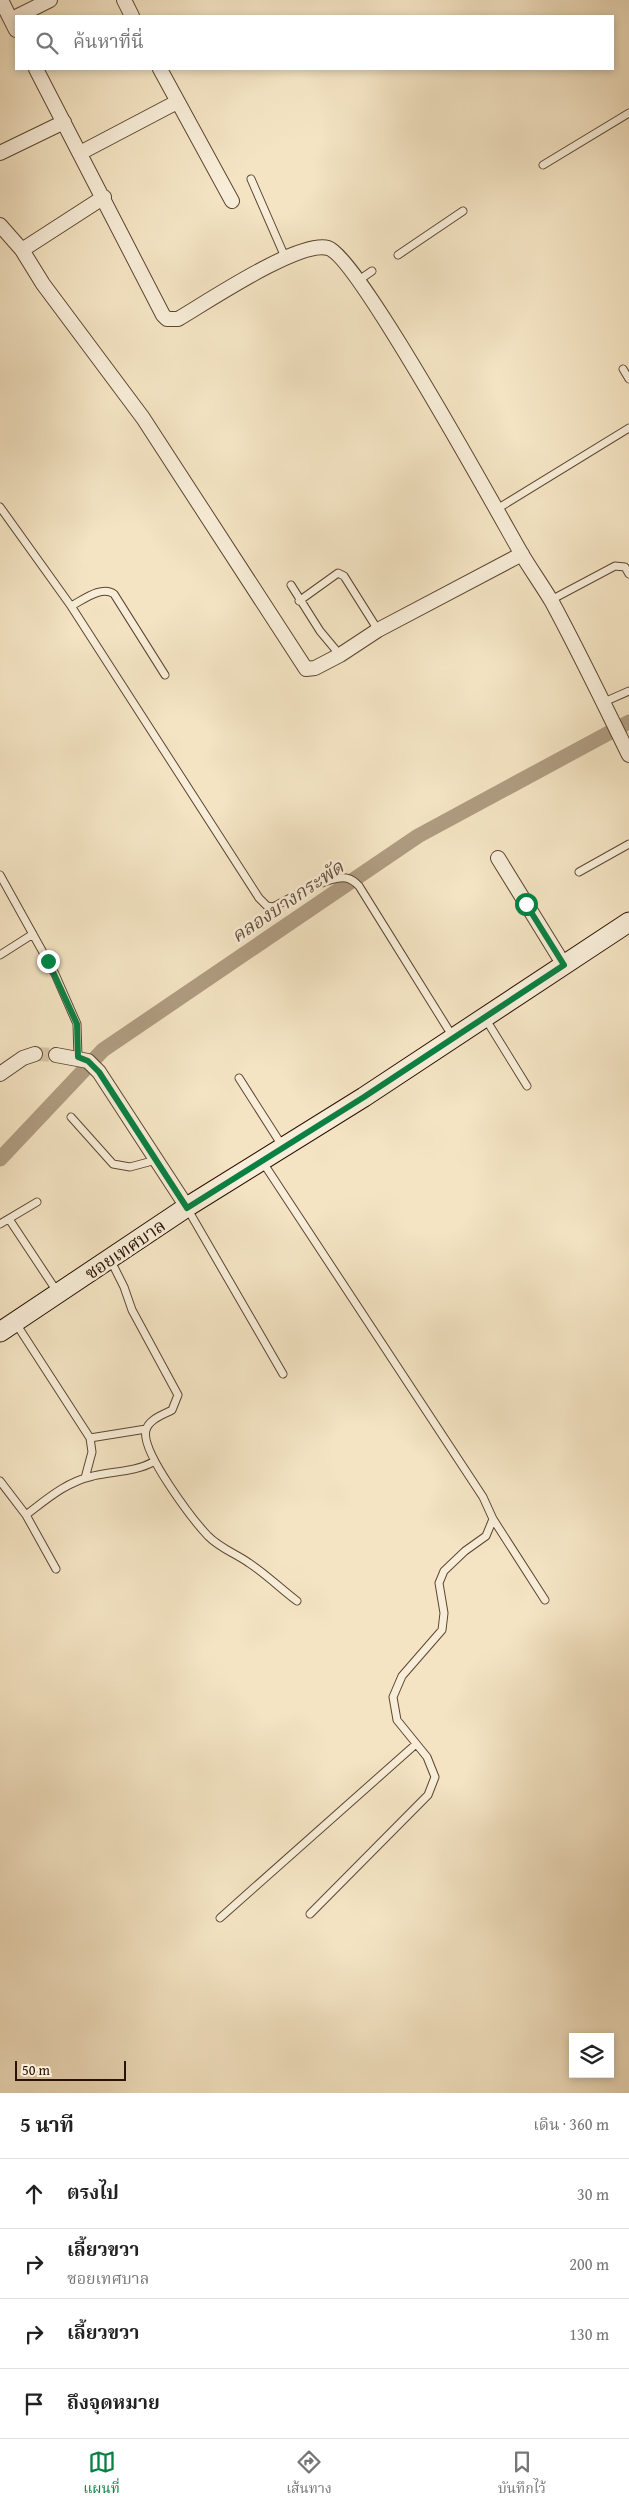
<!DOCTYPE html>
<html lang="th">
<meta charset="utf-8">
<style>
:root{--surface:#fff;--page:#f2f2f2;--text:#222;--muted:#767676;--line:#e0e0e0;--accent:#0b8043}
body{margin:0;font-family:"Gentium Book Plus","Noto Serif Thai",serif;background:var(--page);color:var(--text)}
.controls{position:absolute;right:15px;bottom:15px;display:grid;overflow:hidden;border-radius:0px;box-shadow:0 2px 8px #0003}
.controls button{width:45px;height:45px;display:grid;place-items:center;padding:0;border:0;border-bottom:1px solid var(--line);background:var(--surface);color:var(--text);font:25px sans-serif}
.scale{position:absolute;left:15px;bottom:12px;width:111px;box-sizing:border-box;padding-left:5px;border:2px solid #2a1100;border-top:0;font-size:14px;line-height:18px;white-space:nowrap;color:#2a1100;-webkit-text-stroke:4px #f8edd8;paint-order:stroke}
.stop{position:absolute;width:15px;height:15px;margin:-11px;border:4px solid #0b8043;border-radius:50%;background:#fff}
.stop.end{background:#0b8043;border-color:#fff;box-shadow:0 1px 5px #0008}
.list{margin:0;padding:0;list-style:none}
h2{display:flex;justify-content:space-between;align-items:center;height:65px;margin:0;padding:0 20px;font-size:21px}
h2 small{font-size:16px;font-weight:400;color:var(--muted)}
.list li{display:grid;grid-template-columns:32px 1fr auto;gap:15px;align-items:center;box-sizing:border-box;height:70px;padding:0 20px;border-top:1px solid var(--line)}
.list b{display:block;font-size:19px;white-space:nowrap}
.list p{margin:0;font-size:16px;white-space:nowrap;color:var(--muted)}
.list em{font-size:16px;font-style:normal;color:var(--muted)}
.icon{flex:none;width:28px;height:28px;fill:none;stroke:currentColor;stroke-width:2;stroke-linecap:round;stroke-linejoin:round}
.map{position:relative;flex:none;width:629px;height:2093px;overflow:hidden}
.search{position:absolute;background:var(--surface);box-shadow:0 2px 8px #0003;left:15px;right:15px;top:15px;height:55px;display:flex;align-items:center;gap:12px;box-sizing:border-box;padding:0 18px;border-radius:0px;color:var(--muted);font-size:19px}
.sheet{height:345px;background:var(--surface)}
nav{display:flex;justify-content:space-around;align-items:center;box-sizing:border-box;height:70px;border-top:1px solid var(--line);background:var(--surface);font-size:14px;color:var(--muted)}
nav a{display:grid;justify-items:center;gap:2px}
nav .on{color:var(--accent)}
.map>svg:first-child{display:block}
</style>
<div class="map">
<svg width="629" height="2093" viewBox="0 0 629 2093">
<rect width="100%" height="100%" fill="#f4e4c3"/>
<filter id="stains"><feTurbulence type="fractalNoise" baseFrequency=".004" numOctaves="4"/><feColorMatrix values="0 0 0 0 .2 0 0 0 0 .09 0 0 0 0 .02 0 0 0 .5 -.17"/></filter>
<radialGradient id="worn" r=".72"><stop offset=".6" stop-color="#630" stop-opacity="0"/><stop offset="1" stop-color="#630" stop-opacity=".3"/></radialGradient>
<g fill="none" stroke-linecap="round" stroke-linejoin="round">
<!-- canal -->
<path stroke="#af9c81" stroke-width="15" d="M0,1159L103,1050L418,836L629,722"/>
<!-- street-tunnel -->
<path stroke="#d6c4a6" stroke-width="14" stroke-dasharray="14 7" stroke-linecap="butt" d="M35,1054L56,1055"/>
<!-- lane casing -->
<g stroke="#5c4631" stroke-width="9">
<path id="lane" d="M543,165L629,113
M251,179L285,257
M398,255L463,211
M359,280L372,271
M623,369L629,379
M0,507L71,606L259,898L267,906L273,907C289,899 329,875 346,878C352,879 355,882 359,886L453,1037
M497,509L629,428
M291,585L320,631L340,655
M551,600L615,566L625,567L629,574
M299,601L338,573L344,576L378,630
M71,606C83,600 102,585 114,594L165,675
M604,702L629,691
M579,872L629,844
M0,875L55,974L77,1024L78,1057
M0,955L33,934
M485,1018L527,1086
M239,1078L283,1147
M71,1117L113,1164L130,1167L156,1160
M262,1161L483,1497L493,1519L486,1536L465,1551L444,1571L439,1583L444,1613L442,1630L402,1676L393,1697L397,1720L427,1757L435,1777L428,1795L310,1914
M187,1208L283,1374
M9,1219L58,1293
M0,1224L37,1202
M110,1259L124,1287L132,1310L178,1395L172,1410C163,1415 149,1419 146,1430C140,1451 193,1520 208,1536C221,1549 235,1553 249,1563C266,1574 281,1589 297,1601
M15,1322L90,1438L92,1452L85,1478
M90,1438L146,1429
M0,1481L26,1515L56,1569
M26,1515C47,1499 66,1482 93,1476C113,1471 135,1472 153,1462
M493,1519L545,1600
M220,1918L416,1744"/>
</g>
<!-- street casing -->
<g stroke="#5c4631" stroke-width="16">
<path id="street" d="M1,0L16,30
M124,0L132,16
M18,16L50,0
M36,69L163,315L167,319H178C207,302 299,240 328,248C357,256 497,511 521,553C531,570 542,585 552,602C579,652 604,704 629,755
M160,69L232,201
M0,153L64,122
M80,153L177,102
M0,225L22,250L43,284L143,418L306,669L315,668L340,655L378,630L522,554
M22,250L104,197
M498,858L564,965
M56,1055L88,1061L99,1072L187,1207
M0,1074L23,1058L35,1054"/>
</g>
<!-- secondary casing -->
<g stroke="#2a1100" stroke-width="21">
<path id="secondary" d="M0,1332L187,1207L364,1097L629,922"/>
</g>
<!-- lane -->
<use href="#lane" stroke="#f8edd8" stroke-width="7"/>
<!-- street -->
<use href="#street" stroke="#f8edd8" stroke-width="14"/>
<!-- secondary -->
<use href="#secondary" stroke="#f8edd8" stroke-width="19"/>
</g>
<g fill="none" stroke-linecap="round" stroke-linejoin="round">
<!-- route -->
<path stroke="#0b8043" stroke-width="6" d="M48,961L77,1024L78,1057L88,1061L99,1072L187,1208L364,1097L564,965L526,904"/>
</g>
<g text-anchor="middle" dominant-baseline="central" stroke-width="5" stroke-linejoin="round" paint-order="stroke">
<!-- street labels -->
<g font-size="18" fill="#2a1100" stroke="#f8edd8">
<text transform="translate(125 1249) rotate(-34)">ซอยเทศบาล</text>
</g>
<!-- water labels -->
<g font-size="19" font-style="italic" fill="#66503a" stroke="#f8edd8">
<text transform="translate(287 901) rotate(-34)">คลองบางกระพัด</text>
</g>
</g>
<rect width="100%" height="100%" filter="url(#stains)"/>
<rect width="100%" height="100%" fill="url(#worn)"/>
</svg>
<div class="controls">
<button><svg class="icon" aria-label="layers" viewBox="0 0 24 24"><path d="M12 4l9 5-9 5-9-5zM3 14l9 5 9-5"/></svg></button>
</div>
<div class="scale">50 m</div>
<div class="stop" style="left:526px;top:904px"></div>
<div class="stop end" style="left:48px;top:961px"></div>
<div class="search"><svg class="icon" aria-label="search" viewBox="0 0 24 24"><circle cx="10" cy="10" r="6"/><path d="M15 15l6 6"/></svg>ค้นหาที่นี่</div>
</div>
<section class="sheet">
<h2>5 นาที<small>เดิน · 360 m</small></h2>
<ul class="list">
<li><svg class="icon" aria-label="ahead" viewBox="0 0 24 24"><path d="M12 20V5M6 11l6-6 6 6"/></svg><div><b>ตรงไป</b></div><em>30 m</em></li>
<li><svg class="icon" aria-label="right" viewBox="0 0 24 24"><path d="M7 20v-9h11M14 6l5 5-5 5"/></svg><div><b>เลี้ยวขวา</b><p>ซอยเทศบาล</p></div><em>200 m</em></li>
<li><svg class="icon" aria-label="right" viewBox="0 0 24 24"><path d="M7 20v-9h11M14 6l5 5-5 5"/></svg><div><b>เลี้ยวขวา</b></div><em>130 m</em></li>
<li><svg class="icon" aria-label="arrive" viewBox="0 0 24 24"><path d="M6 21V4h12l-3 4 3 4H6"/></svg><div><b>ถึงจุดหมาย</b></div></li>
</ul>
</section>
<nav>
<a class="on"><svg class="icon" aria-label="map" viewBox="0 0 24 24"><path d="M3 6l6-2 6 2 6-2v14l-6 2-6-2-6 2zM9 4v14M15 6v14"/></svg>แผนที่</a>
<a><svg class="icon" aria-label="directions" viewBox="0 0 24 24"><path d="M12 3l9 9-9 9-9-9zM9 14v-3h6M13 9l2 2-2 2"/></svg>เส้นทาง</a>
<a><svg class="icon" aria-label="saved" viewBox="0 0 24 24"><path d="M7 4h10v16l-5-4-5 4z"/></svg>บันทึกไว้</a>
</nav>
